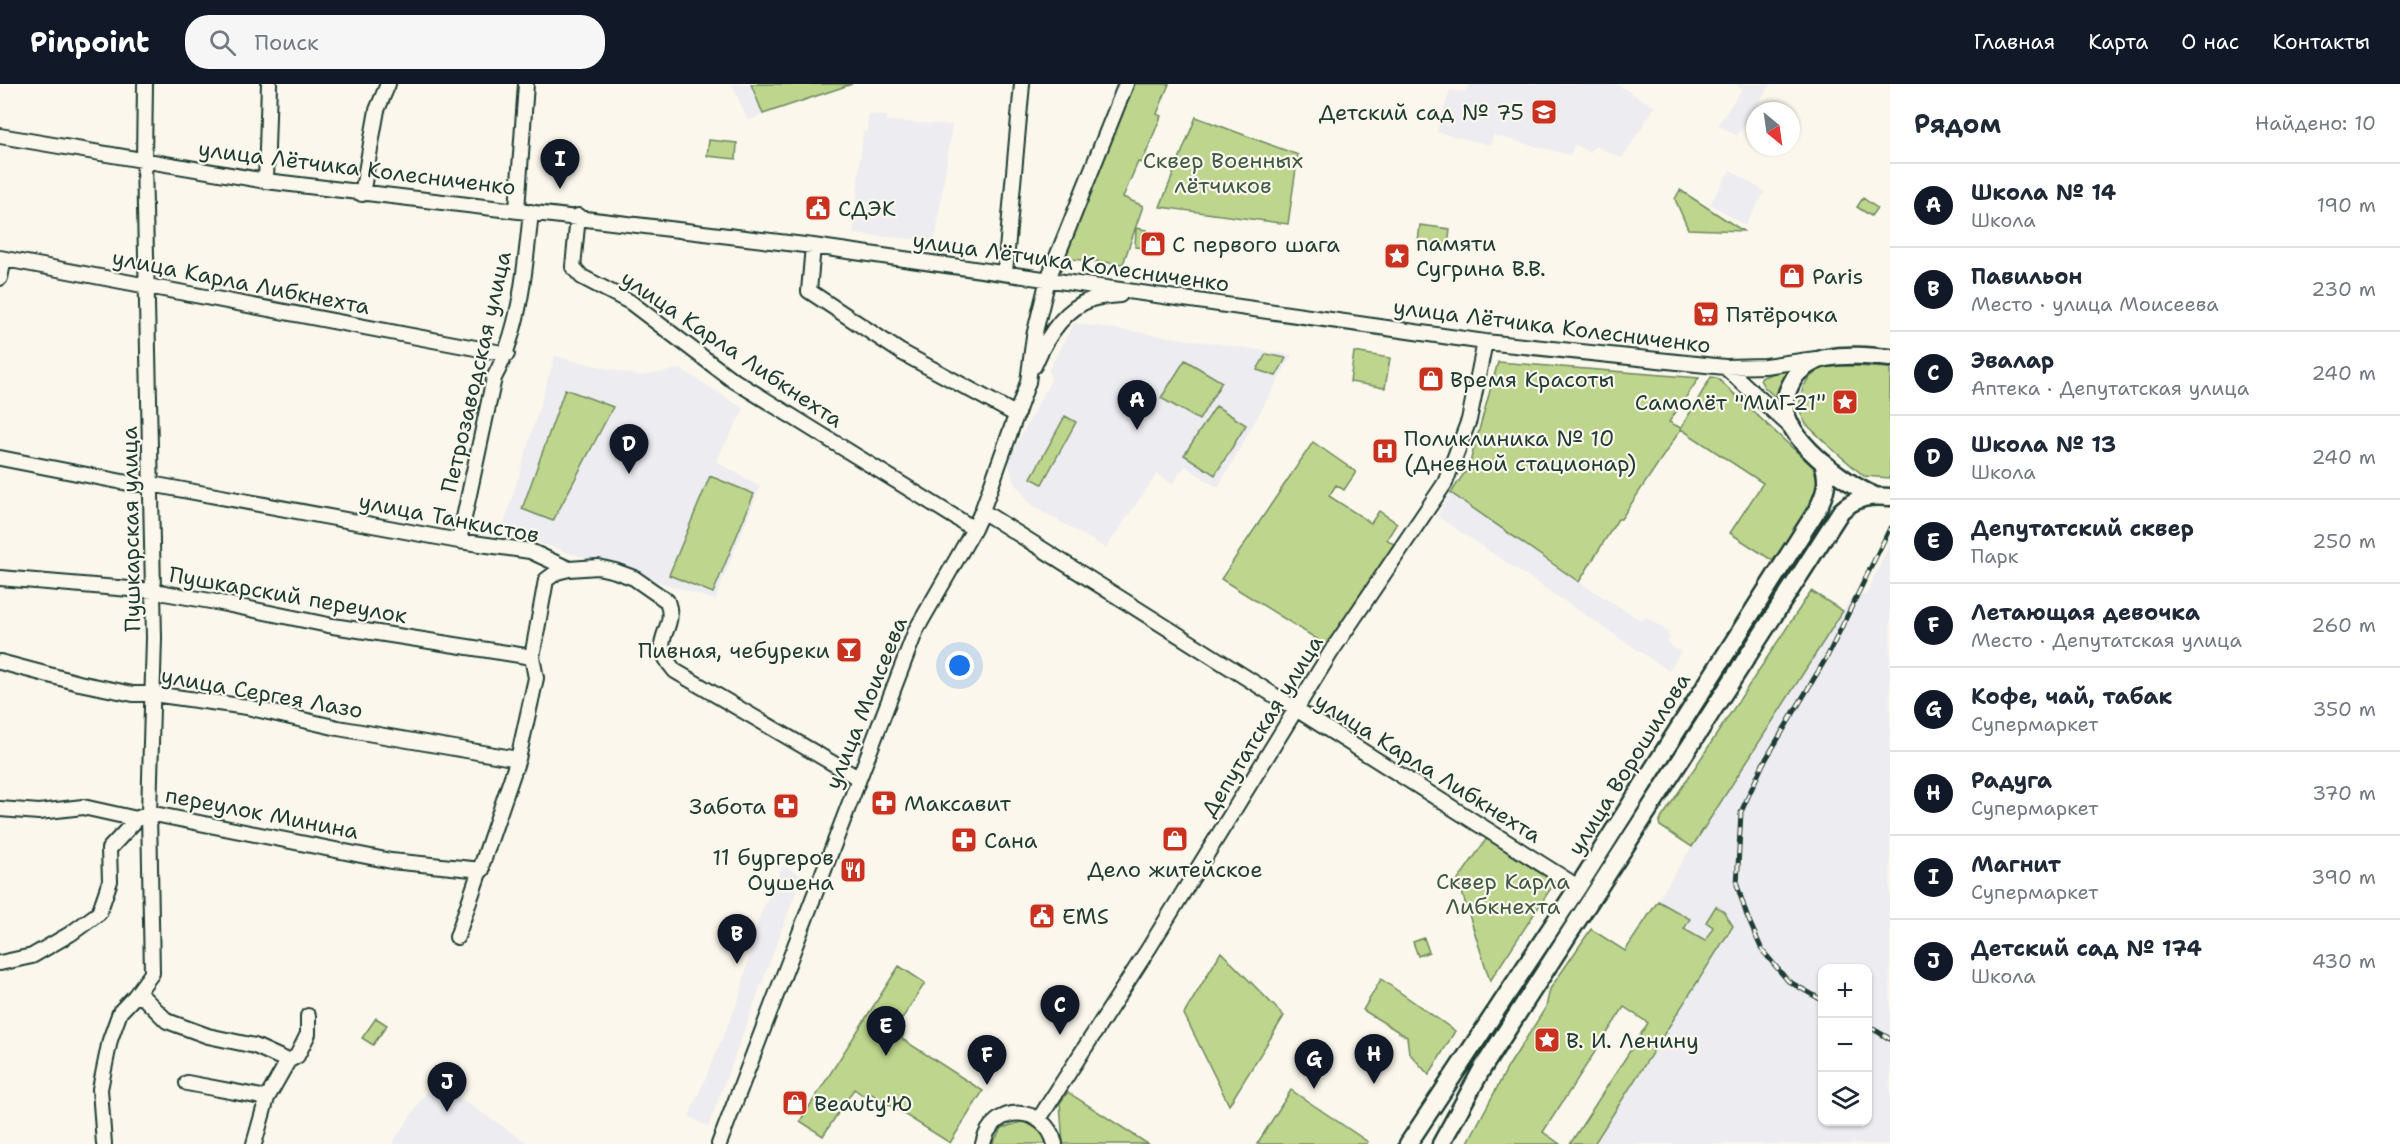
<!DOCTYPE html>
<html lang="ru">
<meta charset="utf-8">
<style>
:root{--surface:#fff;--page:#f6f6f7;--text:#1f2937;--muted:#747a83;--line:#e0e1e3;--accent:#111827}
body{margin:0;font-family:"Shantell Sans",sans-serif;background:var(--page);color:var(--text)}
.controls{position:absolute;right:18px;bottom:18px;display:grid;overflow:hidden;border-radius:12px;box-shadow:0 2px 4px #0004}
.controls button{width:54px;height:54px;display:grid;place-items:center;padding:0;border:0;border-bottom:2px solid var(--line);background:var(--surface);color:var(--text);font:30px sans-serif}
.compass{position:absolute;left:1746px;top:18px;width:54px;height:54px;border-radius:50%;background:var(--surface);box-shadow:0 2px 4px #0004;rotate:151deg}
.you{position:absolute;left:960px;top:582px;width:21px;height:21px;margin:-15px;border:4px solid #fff;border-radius:50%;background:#1a73e8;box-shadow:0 0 0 9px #1a73e833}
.badge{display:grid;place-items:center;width:39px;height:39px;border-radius:50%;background:var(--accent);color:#fff;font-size:20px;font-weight:700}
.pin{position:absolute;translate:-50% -50px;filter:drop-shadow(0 2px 3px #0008)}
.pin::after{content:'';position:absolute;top:32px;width:21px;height:18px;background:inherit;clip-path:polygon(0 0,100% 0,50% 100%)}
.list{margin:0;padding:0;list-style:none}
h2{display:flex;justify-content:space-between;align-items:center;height:78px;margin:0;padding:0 24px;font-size:26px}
h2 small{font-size:20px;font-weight:400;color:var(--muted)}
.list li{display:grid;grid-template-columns:39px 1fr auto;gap:18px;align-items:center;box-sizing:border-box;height:84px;padding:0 24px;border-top:2px solid var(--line)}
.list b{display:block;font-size:22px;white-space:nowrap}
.list p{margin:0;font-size:20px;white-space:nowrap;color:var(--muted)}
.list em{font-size:20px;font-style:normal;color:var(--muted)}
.icon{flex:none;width:33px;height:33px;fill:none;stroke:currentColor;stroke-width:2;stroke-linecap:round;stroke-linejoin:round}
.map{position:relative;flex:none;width:1890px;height:1060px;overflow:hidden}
header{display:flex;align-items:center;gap:36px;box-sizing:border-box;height:84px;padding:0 30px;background:var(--accent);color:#fff}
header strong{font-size:28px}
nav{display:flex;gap:33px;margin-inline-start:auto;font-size:21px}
.search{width:420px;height:54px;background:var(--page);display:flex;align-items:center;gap:15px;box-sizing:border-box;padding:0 21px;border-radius:24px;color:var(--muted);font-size:22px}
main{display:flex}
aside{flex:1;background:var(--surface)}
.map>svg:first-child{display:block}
</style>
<header>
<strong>Pinpoint</strong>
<div class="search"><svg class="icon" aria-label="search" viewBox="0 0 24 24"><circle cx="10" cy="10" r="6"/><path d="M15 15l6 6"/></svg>Поиск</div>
<nav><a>Главная</a><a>Карта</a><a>О нас</a><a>Контакты</a></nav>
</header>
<main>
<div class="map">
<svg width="1890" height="1060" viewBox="0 0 1890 1060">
<rect width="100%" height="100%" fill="#fbf7ec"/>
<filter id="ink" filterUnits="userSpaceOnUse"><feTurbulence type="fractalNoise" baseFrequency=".0167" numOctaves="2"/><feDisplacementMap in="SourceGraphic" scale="12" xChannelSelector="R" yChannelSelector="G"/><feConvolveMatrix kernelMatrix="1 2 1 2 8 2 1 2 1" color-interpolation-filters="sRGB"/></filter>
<g filter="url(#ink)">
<!-- built -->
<path fill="#edecf0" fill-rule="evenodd" d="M732,0H751L763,30L748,37Z
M1470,0H1616L1655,23L1622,74L1595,62L1590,69L1575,60L1570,71L1493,51L1491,61L1436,48L1450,6L1465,8Z
M1735,0H1771L1737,52L1718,41L1742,5Z
M868,31L887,32V37L952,41L935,157L853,150L863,48H867Z
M1730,86L1765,108L1745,141L1710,120Z
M1074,239L1292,271L1218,404L1185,382L1172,400L1157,390L1106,464L1031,421L1013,396L1008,376L1051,296L1049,285Z
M555,272L639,292L681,285L744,325L716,377L760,403L715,516L502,447Z
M1451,409L1579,498L1642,537L1646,533L1665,546L1670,553L1667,559L1681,568L1669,587L1437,432Z
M1890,459V1060H1570L1648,939L1625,867L1854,510L1866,511ZM1822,884H1868V1038H1822Z
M783,781L802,792L708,1043L689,1032L739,915L758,836Z
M434,997L529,1060H392Z"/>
<!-- green -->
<path fill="#bdd58c" stroke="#6e8960" stroke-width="1.5" d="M751,0H852L763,30Z
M1131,0H1169L1157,30L1161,32L1142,79L1138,78L1123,113L1143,122L1123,180L1071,175L1065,171L1063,163Z
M1196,33L1298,71L1288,140L1160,123Z
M709,56L737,59L736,75L707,72Z
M1680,106L1743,147L1688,145L1675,115Z
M1863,114L1877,124L1871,132L1857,123Z
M1420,141L1450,145L1448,162L1418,158Z
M1136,144L1147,146L1145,164L1135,163Z
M1354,268L1390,274L1385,304L1350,298Z
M1266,270L1286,274L1276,292L1257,286Z
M1185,276L1222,298L1199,336L1161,314Z
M1498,278L1699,294L1669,338L1681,344L1711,293L1717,294L1813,383L1818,398L1817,411L1773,477L1730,449L1763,399L1681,345L1621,435H1618L1579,498L1451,409L1469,382Z
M1837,281L1890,284V394L1864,392L1831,364L1806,340L1801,330L1799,321L1803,304L1808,295L1821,284Z
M1784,286L1786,288L1777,311L1774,312L1764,303L1760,296L1763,293Z
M565,305L613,323L553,437L522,425Z
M1216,322L1246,341L1215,391L1184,371Z
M1065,332L1076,338L1042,400L1031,394Z
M1313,358L1356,388L1344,406L1336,401L1329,412L1371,439L1379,427L1397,439L1387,455L1396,462L1328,562L1221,495Z
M710,392L754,410L713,509L669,491Z
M1811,507L1843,527L1692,763L1660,742L1659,738Z
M1487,754L1555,798L1490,897L1458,796Z
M1658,817L1690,835L1684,845L1705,857L1713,843L1706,838L1716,822L1724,828L1733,842L1594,1060H1570L1648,939L1624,923L1543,1048L1560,1060H1467L1508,983L1546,923L1550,905L1591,845L1625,867Z
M1424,854L1429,868L1418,872L1413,858Z
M1221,868L1284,932L1229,1021L1184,930Z
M899,882L925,899L896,944L904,949L902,955L983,1007L950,1059L867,1007L864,1012L854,1005L823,1052L800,1037Z
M1381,895L1455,947L1429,991L1409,969L1407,953L1363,926Z
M376,934L387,941L373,961L362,954Z
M1291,1006L1368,1058L1367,1060H1257Z
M1068,1008L1075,1013L1148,1060H1063L1060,1019Z
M1024,1037L1045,1050V1060H992L1002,1044Z"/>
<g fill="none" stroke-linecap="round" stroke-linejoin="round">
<!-- minor casing -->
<g stroke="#1f3d34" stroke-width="18">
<path id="minor" d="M0,52L266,97L813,162L1485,258L1725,283L1765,282L1816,275
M266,97L269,0
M362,110L377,26L388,0
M517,126L526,0
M578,132L573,183L582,193L630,218L730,294L974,445
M813,162L809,207L901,268L1017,331
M0,174L507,270
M1005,188L1022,0
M0,194L4,175
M1034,282C1045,256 1063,225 1092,215C1100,212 1111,212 1120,211
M1725,283L1792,344
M0,374L133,400H151L459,457L530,467L569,485L598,483L615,487L634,494L667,517C679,549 645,552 675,587L858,694
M982,427L1578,803
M459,457L494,294C521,244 525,184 531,128
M0,494L153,507L216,518L333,542L532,573
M0,578L79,599L133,610H153L247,623L338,644L518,675
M0,725L39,728L83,723L137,735L149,729L391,777L482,786
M457,853L518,675L536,594L532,573L546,496L557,488L569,485
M0,879L32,872L70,850L99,829L110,797L109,765L137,735
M135,912L144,914L167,937L208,952L255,962L288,977
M187,999L267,1014
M1039,1035L1149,864L1331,568L1445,399L1469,336L1485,258
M104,1060L100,1005L110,956L120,928L135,912L152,889L149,729L154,554L144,76L145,0
M254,1060L267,1014L288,977L297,972L308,950V932
M719,1060L916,546L974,445L982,427L1028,298L1034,252L1048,195L1126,0
M983,1060C992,1019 1045,1020 1055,1060"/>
</g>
<!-- major casing -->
<g stroke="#1f3d34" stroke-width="21">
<path id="major" d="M1873,411C1843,398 1783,354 1785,318C1786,310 1789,303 1793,296C1798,286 1814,276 1826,274C1847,270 1869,272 1890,274
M1408,1060L1578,803L1817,426C1826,409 1829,397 1823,378
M1441,1060L1482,985L1841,427C1856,413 1870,411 1890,413"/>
</g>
<!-- minor -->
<use href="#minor" stroke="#fbf7ec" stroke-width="14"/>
<!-- major -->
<use href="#major" stroke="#fbf7ec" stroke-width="16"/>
<!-- rail casing -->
<g stroke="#1f3d34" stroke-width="5">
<path id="rail" d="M1822,916L1788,897L1762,866L1747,832L1737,801L1741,728L1763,680L1828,571L1890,444
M1868,942L1890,955"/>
</g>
<!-- rail -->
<use href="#rail" stroke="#fbf7ec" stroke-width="3" stroke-dasharray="9" stroke-linecap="butt"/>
</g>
</g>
<!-- icons -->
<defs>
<g id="school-square" transform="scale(1.35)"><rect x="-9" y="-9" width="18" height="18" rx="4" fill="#c8321e" stroke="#fbf7ec"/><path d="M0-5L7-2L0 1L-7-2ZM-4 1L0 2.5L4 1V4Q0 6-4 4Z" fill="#fff"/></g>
<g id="civic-square" transform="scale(1.35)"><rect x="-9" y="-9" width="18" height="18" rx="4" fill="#c8321e" stroke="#fbf7ec"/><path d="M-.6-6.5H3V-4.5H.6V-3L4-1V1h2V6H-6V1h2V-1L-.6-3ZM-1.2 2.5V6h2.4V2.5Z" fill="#fff"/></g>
<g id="shop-square" transform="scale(1.35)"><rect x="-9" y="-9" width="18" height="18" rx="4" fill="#c8321e" stroke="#fbf7ec"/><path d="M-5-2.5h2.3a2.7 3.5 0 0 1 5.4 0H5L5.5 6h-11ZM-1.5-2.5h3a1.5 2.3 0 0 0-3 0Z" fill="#fff"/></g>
<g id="sight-square" transform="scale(1.35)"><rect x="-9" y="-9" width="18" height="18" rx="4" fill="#c8321e" stroke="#fbf7ec"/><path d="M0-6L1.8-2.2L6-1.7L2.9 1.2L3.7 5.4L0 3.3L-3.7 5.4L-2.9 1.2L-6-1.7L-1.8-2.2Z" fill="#fff"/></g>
<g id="supermarket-square" transform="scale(1.35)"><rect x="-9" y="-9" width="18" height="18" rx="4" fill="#c8321e" stroke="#fbf7ec"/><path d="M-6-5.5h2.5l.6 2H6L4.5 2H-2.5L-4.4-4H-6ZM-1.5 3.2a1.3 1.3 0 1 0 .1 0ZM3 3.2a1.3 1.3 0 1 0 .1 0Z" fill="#fff"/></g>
<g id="hospital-square" transform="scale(1.35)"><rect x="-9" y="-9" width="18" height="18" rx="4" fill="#c8321e" stroke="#fbf7ec"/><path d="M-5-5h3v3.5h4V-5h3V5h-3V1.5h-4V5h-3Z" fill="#fff"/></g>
<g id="bar-square" transform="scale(1.35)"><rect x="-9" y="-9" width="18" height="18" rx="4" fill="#c8321e" stroke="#fbf7ec"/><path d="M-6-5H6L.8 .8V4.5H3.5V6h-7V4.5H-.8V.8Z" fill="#fff"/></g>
<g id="pharmacy-square" transform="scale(1.35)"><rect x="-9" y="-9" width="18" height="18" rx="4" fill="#c8321e" stroke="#fbf7ec"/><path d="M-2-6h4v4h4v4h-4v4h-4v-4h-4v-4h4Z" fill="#fff"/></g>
<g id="restaurant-square" transform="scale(1.35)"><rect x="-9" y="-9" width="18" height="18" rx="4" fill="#c8321e" stroke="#fbf7ec"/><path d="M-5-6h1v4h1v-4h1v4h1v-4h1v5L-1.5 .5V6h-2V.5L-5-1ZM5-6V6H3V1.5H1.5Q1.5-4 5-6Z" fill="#fff"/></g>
</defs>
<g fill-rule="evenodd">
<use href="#school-square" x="1544" y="28"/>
<use href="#civic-square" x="818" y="124"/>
<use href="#shop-square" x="1153" y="160"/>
<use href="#sight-square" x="1397" y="172"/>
<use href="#shop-square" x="1792" y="192"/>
<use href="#supermarket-square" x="1706" y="230"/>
<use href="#shop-square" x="1431" y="295"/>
<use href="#sight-square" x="1845" y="318"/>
<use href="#hospital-square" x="1385" y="367"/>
<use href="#bar-square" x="849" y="566"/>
<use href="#pharmacy-square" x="884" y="719"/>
<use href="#pharmacy-square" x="786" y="722"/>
<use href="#shop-square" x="1175" y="755"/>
<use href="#pharmacy-square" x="964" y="756"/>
<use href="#restaurant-square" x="853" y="786"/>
<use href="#civic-square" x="1042" y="832"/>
<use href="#sight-square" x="1547" y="956"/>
<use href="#shop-square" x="795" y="1019"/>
</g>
<g text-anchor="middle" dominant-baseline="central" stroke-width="4.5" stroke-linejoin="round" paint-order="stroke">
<!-- poi labels -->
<g font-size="22" fill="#1f3d34" stroke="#fbf7ec" text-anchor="start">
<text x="1524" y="28" text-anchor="end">Детский сад № 75</text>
<text x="838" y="124">СДЭК</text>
<text x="1416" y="159">памяти<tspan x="1416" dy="25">Сугрина В.В.</tspan></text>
<text x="1172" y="160">С первого шага</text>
<text x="1812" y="192">Paris</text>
<text x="1726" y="230">Пятёрочка</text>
<text x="1450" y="295">Время Красоты</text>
<text x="1826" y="318" text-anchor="end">Самолёт "МиГ-21"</text>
<text x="1404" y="354">Поликлиника № 10<tspan x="1404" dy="25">(Дневной стационар)</tspan></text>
<text x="830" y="566" text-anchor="end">Пивная, чебуреки</text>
<text x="904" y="719">Максавит</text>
<text x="766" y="722" text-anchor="end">Забота</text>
<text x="984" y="756">Сана</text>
<text x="834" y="773" text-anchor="end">11 бургеров<tspan x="834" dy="25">Оушена</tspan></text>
<text x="1175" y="785" text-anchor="middle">Дело житейское</text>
<text x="1062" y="832">EMS</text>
<text x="1566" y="956">В. И. Ленину</text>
<text x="814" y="1019">Beauty'Ю</text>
</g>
<!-- park labels -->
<g font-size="22" fill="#3f5b46" stroke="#fbf7ec">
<text x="1223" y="76">Сквер Военных<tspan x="1223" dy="25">лётчиков</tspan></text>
<text x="1503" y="797">Сквер Карла<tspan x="1503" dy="25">Либкнехта</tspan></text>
</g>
<!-- street labels -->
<g font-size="22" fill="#1f3d34" stroke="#fbf7ec">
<text transform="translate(357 84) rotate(7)">улица Лётчика Колесниченко</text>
<text transform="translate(1071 178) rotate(8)">улица Лётчика Колесниченко</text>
<text transform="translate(241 198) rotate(11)">улица Карла Либкнехта</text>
<text transform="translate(1552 242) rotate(7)">улица Лётчика Колесниченко</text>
<text transform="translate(732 265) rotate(34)">улица Карла Либкнехта</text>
<text transform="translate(476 288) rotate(-77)">Петрозаводская улица</text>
<text transform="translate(449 434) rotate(11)">улица Танкистов</text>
<text transform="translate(131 445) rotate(-91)">Пушкарская улица</text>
<text transform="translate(288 511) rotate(10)">Пушкарский переулок</text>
<text transform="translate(262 609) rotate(10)">улица Сергея Лазо</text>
<text transform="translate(866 619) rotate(-68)">улица Моисеева</text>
<text transform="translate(1262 642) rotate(-58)">Депутатская улица</text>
<text transform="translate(1629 680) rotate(-58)">улица Ворошилова</text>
<text transform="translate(1428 684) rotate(32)">улица Карла Либкнехта</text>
<text transform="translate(262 729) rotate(11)">переулок Минина</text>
</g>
</g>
</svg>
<div class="controls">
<button>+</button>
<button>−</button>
<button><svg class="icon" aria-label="layers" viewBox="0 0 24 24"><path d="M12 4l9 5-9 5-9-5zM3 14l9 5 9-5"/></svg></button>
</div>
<svg class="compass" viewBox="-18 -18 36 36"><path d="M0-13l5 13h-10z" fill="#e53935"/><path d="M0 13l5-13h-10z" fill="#747a83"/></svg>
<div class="you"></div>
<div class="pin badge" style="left:1137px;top:346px">A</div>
<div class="pin badge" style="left:737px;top:880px">B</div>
<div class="pin badge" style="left:1060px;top:951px">C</div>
<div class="pin badge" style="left:629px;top:390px">D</div>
<div class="pin badge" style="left:886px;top:972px">E</div>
<div class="pin badge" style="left:987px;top:1001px">F</div>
<div class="pin badge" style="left:1314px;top:1005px">G</div>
<div class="pin badge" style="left:1374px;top:1000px">H</div>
<div class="pin badge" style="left:560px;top:105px">I</div>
<div class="pin badge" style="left:447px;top:1028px">J</div>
</div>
<aside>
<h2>Рядом<small>Найдено: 10</small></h2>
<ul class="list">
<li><span class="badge">A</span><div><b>Школа № 14</b><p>Школа</p></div><em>190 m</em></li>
<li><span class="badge">B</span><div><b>Павильон</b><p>Место · улица Моисеева</p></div><em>230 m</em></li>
<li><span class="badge">C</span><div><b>Эвалар</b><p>Аптека · Депутатская улица</p></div><em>240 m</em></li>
<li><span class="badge">D</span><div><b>Школа № 13</b><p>Школа</p></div><em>240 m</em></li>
<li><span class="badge">E</span><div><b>Депутатский сквер</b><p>Парк</p></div><em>250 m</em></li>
<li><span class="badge">F</span><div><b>Летающая девочка</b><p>Место · Депутатская улица</p></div><em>260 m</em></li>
<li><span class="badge">G</span><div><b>Кофе, чай, табак</b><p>Супермаркет</p></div><em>350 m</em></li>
<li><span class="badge">H</span><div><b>Радуга</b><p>Супермаркет</p></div><em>370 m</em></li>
<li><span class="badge">I</span><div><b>Магнит</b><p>Супермаркет</p></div><em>390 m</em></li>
<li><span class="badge">J</span><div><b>Детский сад № 174</b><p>Школа</p></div><em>430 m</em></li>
</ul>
</aside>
</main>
